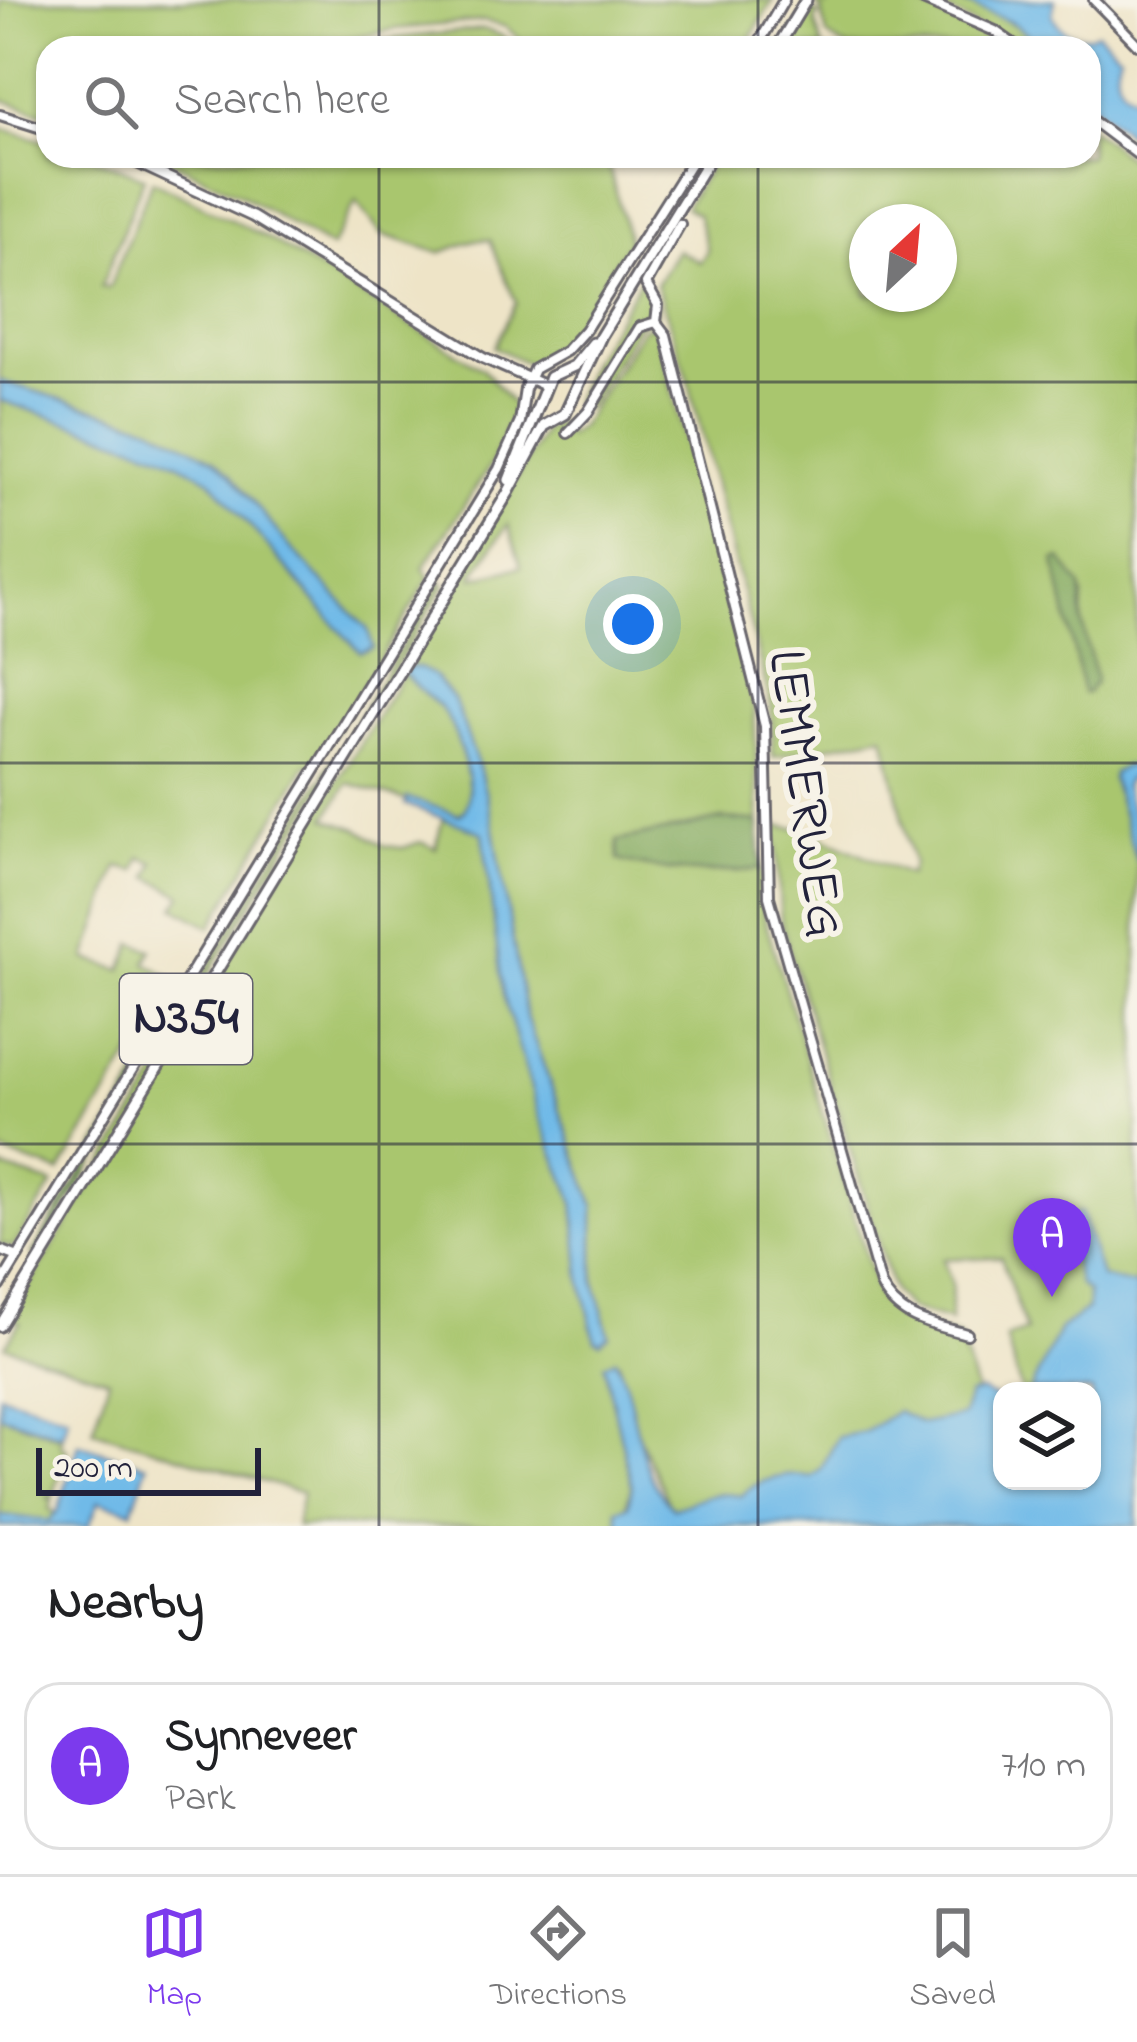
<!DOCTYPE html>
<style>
:root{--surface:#fff;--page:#f2f2f2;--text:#202124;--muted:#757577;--line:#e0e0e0;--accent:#7c3aed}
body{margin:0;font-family:"Indie Flower",sans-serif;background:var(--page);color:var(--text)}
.controls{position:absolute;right:36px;bottom:36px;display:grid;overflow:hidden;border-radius:24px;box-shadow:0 3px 9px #0004}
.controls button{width:108px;height:108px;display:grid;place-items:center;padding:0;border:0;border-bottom:3px solid var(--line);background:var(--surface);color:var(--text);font:60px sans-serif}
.compass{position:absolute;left:849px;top:204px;width:108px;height:108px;border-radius:50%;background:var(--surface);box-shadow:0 3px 9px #0004;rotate:26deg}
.scale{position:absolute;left:36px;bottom:30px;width:225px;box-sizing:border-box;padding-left:12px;border:6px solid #22223b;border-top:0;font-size:33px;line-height:42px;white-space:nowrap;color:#22223b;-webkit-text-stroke:9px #f7f3e8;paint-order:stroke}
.you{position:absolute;left:633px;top:624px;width:42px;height:42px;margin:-30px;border:9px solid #fff;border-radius:50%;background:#1a73e8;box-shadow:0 0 0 18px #1a73e833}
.badge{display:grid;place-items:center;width:78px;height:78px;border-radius:50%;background:var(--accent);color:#fff;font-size:39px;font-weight:700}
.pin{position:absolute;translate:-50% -99px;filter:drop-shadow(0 3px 6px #0008)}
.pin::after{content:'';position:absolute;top:63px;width:42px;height:36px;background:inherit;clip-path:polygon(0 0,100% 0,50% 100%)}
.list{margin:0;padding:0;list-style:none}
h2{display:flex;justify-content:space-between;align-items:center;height:156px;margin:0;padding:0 48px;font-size:51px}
h2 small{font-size:39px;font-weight:400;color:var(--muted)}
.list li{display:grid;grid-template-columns:78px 1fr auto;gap:36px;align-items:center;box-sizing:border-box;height:168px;margin:0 24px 24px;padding:0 24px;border:3px solid var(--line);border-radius:36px}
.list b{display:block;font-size:45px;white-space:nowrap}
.list p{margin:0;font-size:39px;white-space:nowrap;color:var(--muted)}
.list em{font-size:39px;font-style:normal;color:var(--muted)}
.icon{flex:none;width:66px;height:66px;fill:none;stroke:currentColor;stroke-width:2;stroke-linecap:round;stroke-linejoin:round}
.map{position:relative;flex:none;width:1137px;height:1526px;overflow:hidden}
.search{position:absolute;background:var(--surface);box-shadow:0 3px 9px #0004;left:36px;right:36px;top:36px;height:132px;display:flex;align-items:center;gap:30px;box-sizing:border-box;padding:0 42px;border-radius:36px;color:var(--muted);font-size:45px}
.sheet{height:348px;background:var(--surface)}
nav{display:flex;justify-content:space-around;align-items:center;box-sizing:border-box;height:168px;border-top:3px solid var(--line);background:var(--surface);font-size:33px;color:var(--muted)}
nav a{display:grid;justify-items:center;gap:6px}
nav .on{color:var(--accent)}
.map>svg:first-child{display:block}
</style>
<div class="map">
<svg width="1137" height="1526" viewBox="0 0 1137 1526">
<rect width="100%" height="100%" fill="#f7f3e8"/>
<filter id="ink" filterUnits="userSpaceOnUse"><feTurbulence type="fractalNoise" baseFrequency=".00833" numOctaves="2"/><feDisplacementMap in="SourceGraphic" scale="24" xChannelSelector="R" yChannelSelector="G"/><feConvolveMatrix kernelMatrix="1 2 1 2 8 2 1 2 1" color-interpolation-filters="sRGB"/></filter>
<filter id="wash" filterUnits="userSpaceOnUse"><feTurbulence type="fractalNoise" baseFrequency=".004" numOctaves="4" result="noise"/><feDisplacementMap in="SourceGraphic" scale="48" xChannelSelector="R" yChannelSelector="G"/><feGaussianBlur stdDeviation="2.7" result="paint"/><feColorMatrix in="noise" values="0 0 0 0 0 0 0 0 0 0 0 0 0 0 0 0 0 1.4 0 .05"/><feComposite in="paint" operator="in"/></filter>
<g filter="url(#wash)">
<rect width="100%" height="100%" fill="#eee4c7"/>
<!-- green -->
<path fill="#a9c66e" stroke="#667454" stroke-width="3" fill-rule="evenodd" d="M0,0H773L745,48H530L506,27L484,21L395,29L308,48H48V115L0,99Z
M813,0H824L826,6L830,0H910L1006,48H848L827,36L821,10Z
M927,0C972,0 1011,17 1044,48H1021Z
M809,9L818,15L815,20L823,48H782Z
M483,29L501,35L517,48H350L396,38Z
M1089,127L1137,164V767L1125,766L1114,773L1112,779L1137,863V1526H623L670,1506L639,1437L619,1362L604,1364L632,1486L620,1526H296L302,1493L93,1430L109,1379L5,1346L20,1322L10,1317L404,672C414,689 433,695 444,712C458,733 476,788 466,811L455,815L348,783L326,818L358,829L385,846L403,848L420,842L436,848L443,816L483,833L503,994L549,1140L574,1201L581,1278L595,1340L600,1342L609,1335L594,1278V1205L526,1017L493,824L480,771L455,702L433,675L417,667L407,668L545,429L559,423L568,436L580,427L643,328L655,325L754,707L759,822L722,819L618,841V859C667,875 710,874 761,869L763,913L879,1299L896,1317L960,1337L1002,1481H1092V1391L1058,1334L1035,1384L1030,1391H1021L1006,1338L1026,1331L1001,1257L943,1259L952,1284L950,1321L909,1309L893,1291L781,922L775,826L804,829L909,875L913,863L884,735L773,757L771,705L686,372L656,284L677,250L700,262L707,251L698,215L685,207L716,156H1089ZM867,222H939V294H867ZM508,524L521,567L473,578V576ZM1056,560L1083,596L1082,622L1096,680L1087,693L1083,692Z
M0,128L48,142V156H90L144,177L101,287L109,288L152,180L271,240L483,369L515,407L492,463L423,568L430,577L315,766L306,765L211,927L175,907L182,895L149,877L155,863L141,857L136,871L118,867L86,959L122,970L133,943L152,950L146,963L177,981L60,1172L0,1152V400L163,454L210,479L345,636L361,652L373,648L368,630L287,544L232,476L212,458L151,426L0,381Z
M606,156L629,241L570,336L561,347L531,365L494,347L516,303L490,240H475L440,253L381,234L356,201L331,248L240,194L162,157Z
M642,277L656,304V314L638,325L588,406L578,409L574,401L592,360Z
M441,581L445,585L328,779L323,775Z
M321,779L326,782L202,985L198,982Z
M0,1167L53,1184L13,1248L0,1244Z
M0,1415L62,1438L61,1446L67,1449L53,1497H46L52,1500L50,1510L57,1513L49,1522L0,1515Z"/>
<!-- forest -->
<path fill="#86ab61" stroke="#54664e" stroke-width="3" d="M1061,559L1081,587L1082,622L1096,681L1087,693H1083L1055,561Z
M723,819L759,822L761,869C710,874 668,874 618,860L617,841Z
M162,1037L168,1040L37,1256L32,1254Z"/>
<!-- water -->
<path fill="#70bae8" stroke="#496e92" stroke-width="3" d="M957,0H1055L1052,14C1060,33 1078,42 1097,32L1120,54C1112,73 1118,90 1137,97V142L1089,101V48H1044L1013,23Z
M0,381L151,426L212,458L232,476L287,544L368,630L373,648L361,652L345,636L210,479L162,454L0,400Z
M417,667L433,675L455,702L480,771L493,824L526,1017L594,1205V1278L609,1335L600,1342L595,1340L581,1278L574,1201L540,1118L503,994L483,833L405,804L407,798L460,815C481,799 459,736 445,714C434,697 414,690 404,672L407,668Z
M1126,766L1137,767V778L1128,779L1124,786L1137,827V863L1112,779L1113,773Z
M1081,1212L1101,1277L1137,1286V1526H620L617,1509L628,1506L632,1486L604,1364L615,1359C639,1397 634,1479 674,1508C703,1498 709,1490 741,1496C758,1479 787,1472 811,1477L820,1471L838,1437L865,1432L897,1411L922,1424L962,1416L969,1395L981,1391L1002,1402V1481H1092V1391H1030L1060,1329L1088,1309V1292L1079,1285L1063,1217Z
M0,1394L68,1416L62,1435L0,1415Z
M79,1444L147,1465L132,1511L99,1501L89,1526H0V1515L50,1521L58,1511Z"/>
</g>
<g filter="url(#ink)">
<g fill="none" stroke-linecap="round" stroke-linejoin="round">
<!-- minor casing -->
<g stroke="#69666c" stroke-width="14">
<path id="minor" d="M923,0L995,31L1019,48
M1094,0L1137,44
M756,48L784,0
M0,115L48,130
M1089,118L1137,154
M122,156L253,217L483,358L546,386
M680,224L646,284L658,305L656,322L666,335L765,726L769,897L881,1285C898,1320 932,1324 967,1334
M568,433L588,412L640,327L656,322
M0,1250L18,1257
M0,1286L499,469L520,422L525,389L534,369L566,351L585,330L695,156"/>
</g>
<!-- major casing -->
<g stroke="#69666c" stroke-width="15">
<path id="major" d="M777,48L806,0
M509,480L550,377L574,366L593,343
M0,1326L508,493L544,426L565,414L601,336L711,156"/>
</g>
<!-- minor -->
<use href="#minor" stroke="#fff" stroke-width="8"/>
<!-- major -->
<use href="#major" stroke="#fff" stroke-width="9"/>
</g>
</g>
<!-- grid -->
<path fill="none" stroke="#22223b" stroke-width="3" stroke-opacity="0.55" d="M379,0V48M758,0V48M379,156V1526M758,156V1526M0,382H1137M0,763H1137M0,1144H1137"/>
<g text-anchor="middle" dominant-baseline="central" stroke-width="12" stroke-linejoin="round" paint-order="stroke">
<!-- shield labels -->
<rect fill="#f7f3e8" stroke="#62616f" stroke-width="3" x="120" y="974" width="132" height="90" rx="9"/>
<g font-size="51" font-weight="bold" fill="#22223b">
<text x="186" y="1019">N354</text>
</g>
<!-- street labels -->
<g font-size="54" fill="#22223b" stroke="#f7f3e8">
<text transform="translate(803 794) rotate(82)">LEMMERWEG</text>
</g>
</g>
</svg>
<div class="controls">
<button><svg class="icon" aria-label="layers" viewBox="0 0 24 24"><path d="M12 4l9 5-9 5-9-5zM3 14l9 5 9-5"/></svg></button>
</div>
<svg class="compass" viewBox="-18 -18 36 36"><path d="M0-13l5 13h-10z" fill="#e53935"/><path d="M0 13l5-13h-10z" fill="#757577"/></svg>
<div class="scale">200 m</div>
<div class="you"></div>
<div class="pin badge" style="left:1052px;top:1297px">A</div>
<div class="search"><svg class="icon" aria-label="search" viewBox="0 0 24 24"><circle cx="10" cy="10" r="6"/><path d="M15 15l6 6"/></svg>Search here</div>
</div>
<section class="sheet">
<h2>Nearby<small></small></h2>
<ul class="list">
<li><span class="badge">A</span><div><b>Synneveer</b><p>Park</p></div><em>710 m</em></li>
</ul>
</section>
<nav>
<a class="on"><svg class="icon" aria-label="map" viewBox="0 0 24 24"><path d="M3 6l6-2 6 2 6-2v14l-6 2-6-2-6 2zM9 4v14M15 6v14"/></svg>Map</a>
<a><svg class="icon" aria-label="directions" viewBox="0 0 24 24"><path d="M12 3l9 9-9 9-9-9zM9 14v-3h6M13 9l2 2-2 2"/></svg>Directions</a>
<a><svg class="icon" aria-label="saved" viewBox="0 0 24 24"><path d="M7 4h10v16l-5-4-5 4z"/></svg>Saved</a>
</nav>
